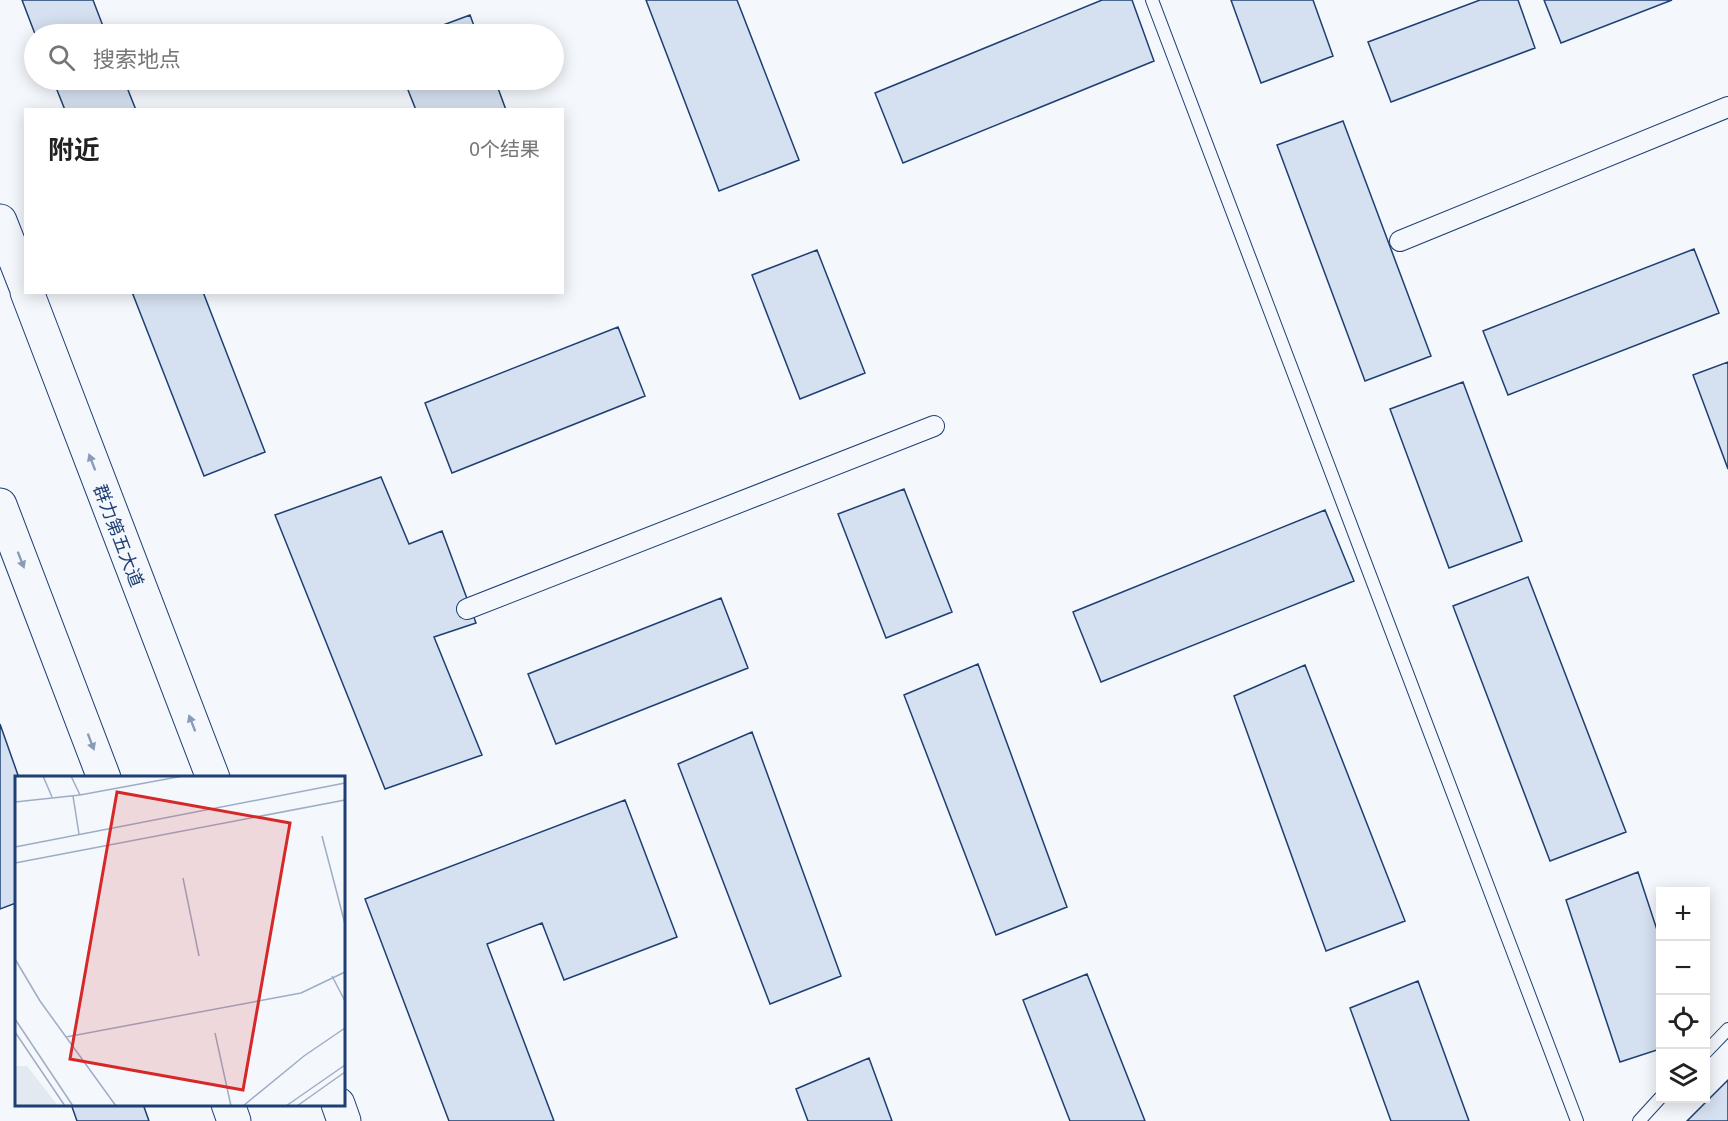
<!DOCTYPE html>
<html lang="zh">
<meta charset="utf-8">
<style>
:root{--surface:#fff;--page:#f6f6f6;--text:#222;--muted:#767676;--line:#e0e0e0}
body{margin:0;font-family:Georgia,"Noto Sans SC",serif;background:var(--page);color:var(--text)}
.controls{position:absolute;right:18px;bottom:18px;display:grid;overflow:hidden;border-radius:0px;box-shadow:0 3px 15px #0003}
.controls button{width:54px;height:54px;display:grid;place-items:center;padding:0;border:0;border-bottom:2px solid var(--line);background:var(--surface);color:var(--text);font:30px sans-serif}
.list{margin:0;padding:0;list-style:none}
h2{display:flex;justify-content:space-between;align-items:center;height:78px;margin:0;padding:0 24px;font-size:26px}
h2 small{font-size:20px;font-weight:400;color:var(--muted)}
.icon{flex:none;width:33px;height:33px;fill:none;stroke:currentColor;stroke-width:2;stroke-linecap:round;stroke-linejoin:round}
.map{position:relative;flex:none;width:1728px;height:1121px;overflow:hidden}
.search{position:absolute;background:var(--surface);box-shadow:0 3px 15px #0003;left:24px;top:24px;width:540px;height:66px;display:flex;align-items:center;gap:15px;box-sizing:border-box;padding:0 21px;border-radius:33px;color:var(--muted);font-size:22px}
.panel{position:absolute;background:var(--surface);box-shadow:0 3px 15px #0003;left:24px;top:108px;width:540px;height:186px;border-radius:0px}
.map>svg:first-child{display:block}
</style>
<div class="map">
<svg width="1728" height="1121" viewBox="0 0 1728 1121">
<rect width="100%" height="100%" fill="#f4f7fb"/>
<!-- building -->
<path fill="#d5e0f0" stroke="#1d3f73" stroke-width="1.5" d="M22,0H93L106,34H35Z
M646,0H737L799,160L719,191Z
M1102,0H1132L1154,61L903,163L875,93Z
M1231,0H1313L1333,56L1261,83Z
M1480,0H1518L1535,48L1391,102L1368,42Z
M1544,0H1672L1561,43Z
M470,15L477,34H419Z
M53,80H124L136,110H65Z
M404,80H495L506,110H416Z
M1343,121L1431,356L1365,381L1277,145Z
M1694,249L1719,313L1508,395L1483,331Z
M817,250L865,373L800,399L752,275Z
M132,292H203L265,452L204,476Z
M618,327L645,396L452,473L425,403Z
M1728,362V469L1693,375Z
M1463,382L1522,541L1449,568L1390,409Z
M381,477L409,544L442,531L476,623L434,637L482,755L385,789L275,515Z
M904,489L952,612L886,638L838,514Z
M1325,510L1354,581L1101,682L1073,612Z
M1528,577L1626,832L1550,861L1453,606Z
M721,598L748,668L556,744L528,674Z
M978,664L1067,907L996,935L904,695Z
M1305,665L1405,921L1326,951L1234,696Z
M0,724L19,778H16V903L0,909Z
M752,732L841,976L770,1004L678,764Z
M625,800L677,937L564,980L542,923L487,944L554,1121H449L365,899Z
M1638,872L1660,939V1049L1620,1062L1566,900Z
M1087,974L1145,1121H1070L1023,1000Z
M1418,981L1469,1121H1391L1350,1008Z
M869,1058L892,1121H808L796,1089Z
M1728,1080V1121H1687Z
M71,1104H143L149,1121H77Z"/>
<g fill="none" stroke-linecap="round" stroke-linejoin="round">
<!-- service casing -->
<g stroke="#1d3f73" stroke-width="14">
<path id="service" d="M1152,0L1577,1121
M1706,1052L1728,1029
M1639,1121L1660,1098"/>
</g>
<!-- pedestrian casing -->
<g stroke="#1d3f73" stroke-width="22">
<path id="pedestrian" d="M1400,241L1728,107
M467,609L934,426"/>
</g>
<!-- secondary casing -->
<g stroke="#1d3f73" stroke-width="35">
<path id="secondary" d="M0,221L26,287
M27,292L213,778
M0,505L104,778
M228,1104L234,1121
M338,1104L344,1121"/>
</g>
<!-- service -->
<use href="#service" stroke="#f4f7fb" stroke-width="12"/>
<!-- pedestrian -->
<use href="#pedestrian" stroke="#f4f7fb" stroke-width="20"/>
<!-- secondary -->
<use href="#secondary" stroke="#f4f7fb" stroke-width="33"/>
</g>
<!-- one-way arrows -->
<defs><path id="oneway-solid" d="M-6-.8H1V-3.2L6.5 0L1 3.2V.8H-6Z" transform="scale(1.5)"/></defs>
<g fill="#889bb7">
<use href="#oneway-solid" transform="translate(92 462) rotate(-111)"/>
<use href="#oneway-solid" transform="translate(21 560) rotate(69)"/>
<use href="#oneway-solid" transform="translate(192 723) rotate(-111)"/>
<use href="#oneway-solid" transform="translate(91 742) rotate(69)"/>
</g>
<g text-anchor="middle" dominant-baseline="central" stroke-width="4.5" stroke-linejoin="round" paint-order="stroke">
<!-- street labels -->
<g font-size="18" fill="#1d3f73" stroke="#f4f7fb">
<text transform="translate(120 535) rotate(69)">群力第五大道</text>
</g>
</g>
<!-- overview -->
<g transform="translate(15 776)">
<rect width="330" height="330" fill="#f4f7fb"/>
<path d="M0,290H12L43,330H0Z" fill="#e3e9f0"/>
<path fill="none" stroke="#9eadc5" stroke-width="1.5" d="M28,0L37,21M56,0L65,19M58,20L64,58M0,26L65,19L168,0M307,60L330,148M0,71L330,7M0,87L330,24M168,102L184,180M0,183L25,225L101,330M317,200L330,225M0,243L58,330M0,256L50,330M200,257L216,330M51,261L286,217L330,196M228,330L289,280L330,252M271,330L330,289M282,330L330,296"/>
<path fill="#d62828" fill-opacity="0.15" stroke="#d62828" stroke-width="3" d="M102,16L275,47L228,314L55,283Z"/>
<rect width="330" height="330" fill="none" stroke="#1d3f73" stroke-width="3"/>
</g>
</svg>
<div class="controls">
<button>+</button>
<button>−</button>
<button><svg class="icon" aria-label="locate" viewBox="0 0 24 24"><circle cx="12" cy="12" r="6"/><path d="M12 2v4M12 18v4M2 12h4M18 12h4"/></svg></button>
<button><svg class="icon" aria-label="layers" viewBox="0 0 24 24"><path d="M12 4l9 5-9 5-9-5zM3 14l9 5 9-5"/></svg></button>
</div>
<div class="search"><svg class="icon" aria-label="search" viewBox="0 0 24 24"><circle cx="10" cy="10" r="6"/><path d="M15 15l6 6"/></svg>搜索地点</div>
<section class="panel">
<h2>附近<small>0个结果</small></h2>
<ul class="list">
</ul>
</section>
</div>
